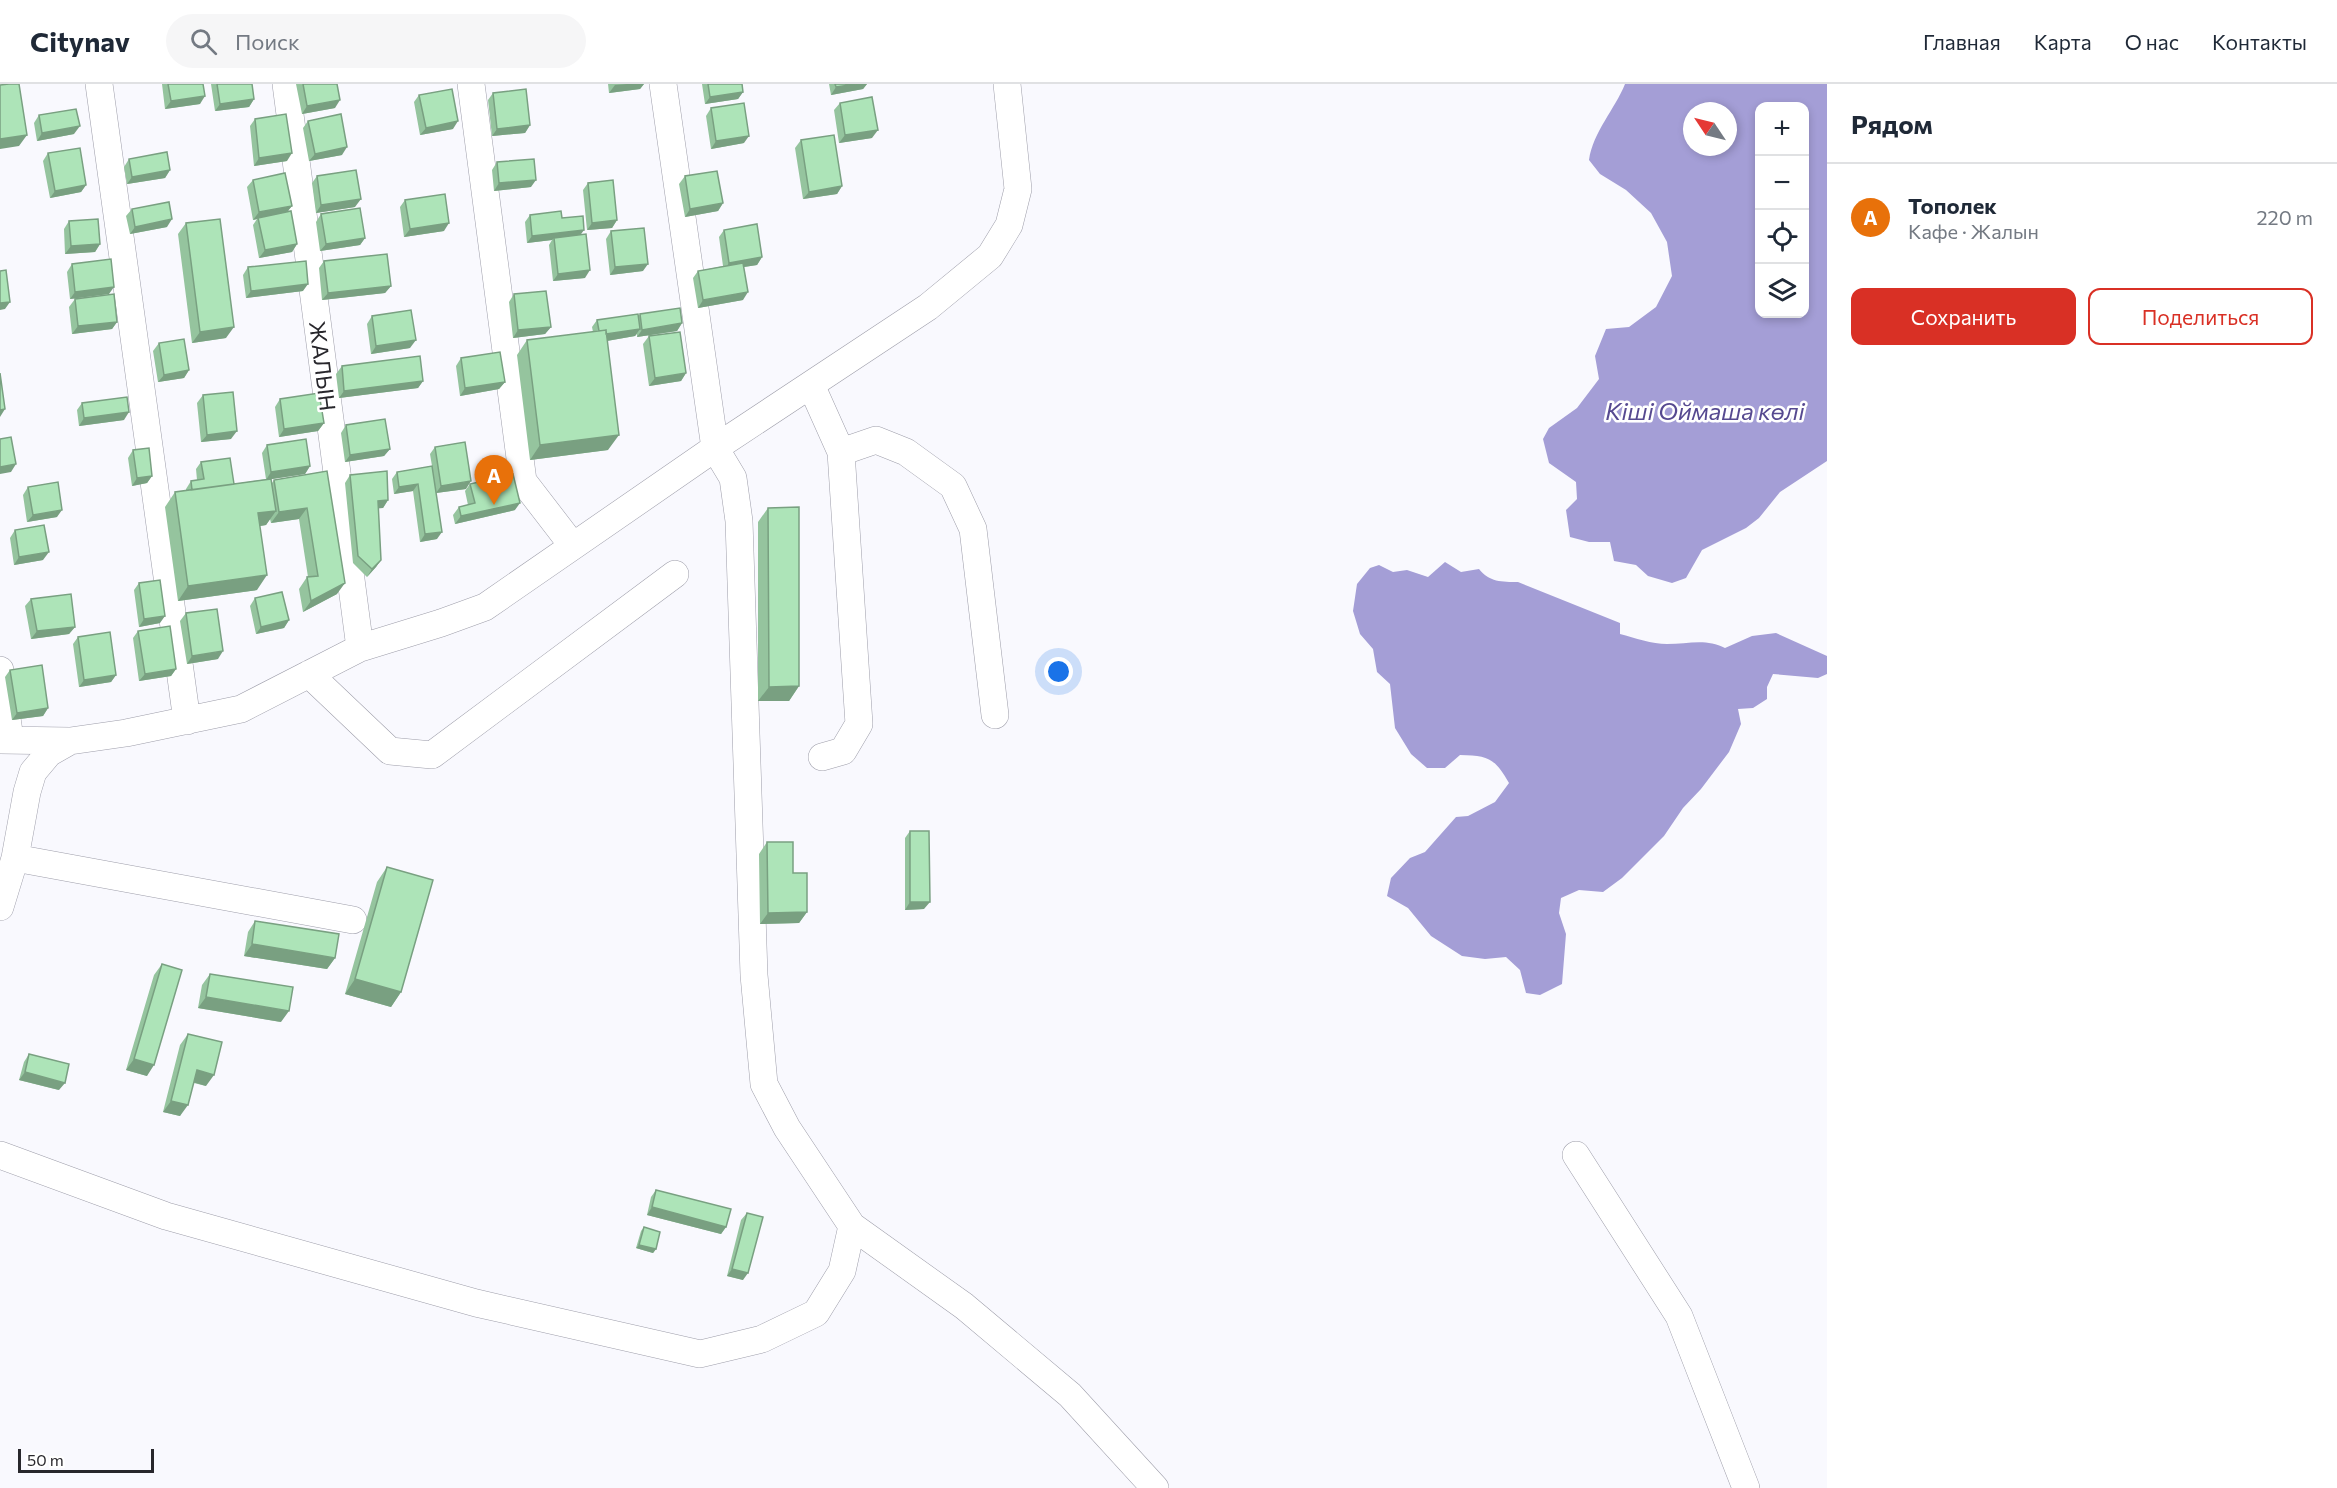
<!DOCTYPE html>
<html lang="ru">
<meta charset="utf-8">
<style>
:root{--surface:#fff;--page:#f6f6f7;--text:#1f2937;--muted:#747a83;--line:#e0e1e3;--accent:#d93025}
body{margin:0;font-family:Commissioner,sans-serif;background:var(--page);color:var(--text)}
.controls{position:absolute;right:18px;top:18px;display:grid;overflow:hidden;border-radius:12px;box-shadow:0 3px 9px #0003}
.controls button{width:54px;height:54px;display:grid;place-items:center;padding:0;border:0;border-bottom:2px solid var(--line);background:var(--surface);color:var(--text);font:30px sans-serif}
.compass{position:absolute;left:1683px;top:18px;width:54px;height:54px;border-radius:50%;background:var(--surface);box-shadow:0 3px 9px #0003;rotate:305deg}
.scale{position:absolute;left:18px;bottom:15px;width:136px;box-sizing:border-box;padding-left:6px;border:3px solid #28272c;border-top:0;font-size:16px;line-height:21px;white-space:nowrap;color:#28272c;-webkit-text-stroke:4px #fff;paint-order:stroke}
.you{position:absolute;left:1059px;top:588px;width:21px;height:21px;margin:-15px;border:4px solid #fff;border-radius:50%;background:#1a73e8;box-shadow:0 0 0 9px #1a73e833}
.badge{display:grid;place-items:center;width:39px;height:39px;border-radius:50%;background:var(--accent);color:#fff;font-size:20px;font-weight:700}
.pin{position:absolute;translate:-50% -50px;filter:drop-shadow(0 2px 3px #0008)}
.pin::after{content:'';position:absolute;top:32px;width:21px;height:18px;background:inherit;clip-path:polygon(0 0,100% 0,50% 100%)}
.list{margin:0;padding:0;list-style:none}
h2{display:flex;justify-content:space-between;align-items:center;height:78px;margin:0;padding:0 24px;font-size:26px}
h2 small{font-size:20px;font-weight:400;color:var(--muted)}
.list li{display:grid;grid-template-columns:39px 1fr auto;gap:18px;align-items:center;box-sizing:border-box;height:108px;padding:0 24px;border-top:2px solid var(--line)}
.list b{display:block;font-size:22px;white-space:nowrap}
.list p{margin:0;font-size:20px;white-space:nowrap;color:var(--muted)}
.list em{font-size:20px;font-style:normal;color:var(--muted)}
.actions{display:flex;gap:12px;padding:18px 24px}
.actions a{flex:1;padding:14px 0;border:2px solid var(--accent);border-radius:12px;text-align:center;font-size:21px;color:var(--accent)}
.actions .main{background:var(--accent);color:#fff}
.icon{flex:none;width:33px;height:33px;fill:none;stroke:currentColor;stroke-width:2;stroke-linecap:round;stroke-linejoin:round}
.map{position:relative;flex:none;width:1827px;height:1404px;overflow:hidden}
header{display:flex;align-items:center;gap:36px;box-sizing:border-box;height:84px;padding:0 30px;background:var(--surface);border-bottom:2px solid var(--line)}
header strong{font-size:28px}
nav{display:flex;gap:33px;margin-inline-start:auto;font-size:21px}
.search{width:420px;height:54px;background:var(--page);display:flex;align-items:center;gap:15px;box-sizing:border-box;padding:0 21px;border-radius:33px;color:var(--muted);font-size:22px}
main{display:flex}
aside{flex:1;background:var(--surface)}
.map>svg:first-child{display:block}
</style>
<header>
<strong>Citynav</strong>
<div class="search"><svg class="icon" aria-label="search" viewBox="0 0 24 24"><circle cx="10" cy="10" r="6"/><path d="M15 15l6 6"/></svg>Поиск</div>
<nav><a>Главная</a><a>Карта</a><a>О нас</a><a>Контакты</a></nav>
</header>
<main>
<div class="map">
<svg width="1827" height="1404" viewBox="0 0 1827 1404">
<rect width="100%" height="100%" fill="#f9f9fe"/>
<!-- water -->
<path fill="#a49ed6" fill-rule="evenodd" d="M1625,0H1827V377L1780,408L1759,434L1746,444L1702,466L1686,494L1672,499L1648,492L1636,481L1614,477L1610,458H1589L1570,453L1566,426L1577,415L1576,398L1549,379L1543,355L1549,344L1577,324L1599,295L1595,272L1606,245L1629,243L1656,223L1672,192L1667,158L1651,129L1626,106L1600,90L1589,76C1593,48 1615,25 1625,0ZM1760,22H1804V230H1760ZM1692,27H1728V63H1692Z
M1445,478L1461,488L1479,485C1489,498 1502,498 1518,498L1620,539V550C1635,554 1652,560 1667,560C1688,560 1706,554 1725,564L1752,552L1776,549L1827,572V590L1818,594L1773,590L1767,603V615L1753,624L1738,625L1741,640L1729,668L1701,705L1683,724L1664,752L1622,794L1603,808L1579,806L1561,814L1559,829L1566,850L1562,900L1540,911L1526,909L1520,886L1506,873L1485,875L1462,872L1431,852L1408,824L1387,812L1391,794L1410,774L1425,768L1456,733L1468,732L1495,718L1509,699C1494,673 1488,672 1460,671L1445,684H1427L1411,670L1395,644L1390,600L1377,588L1373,565L1360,550L1353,527L1357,500L1370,484L1379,481L1393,488L1407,486L1428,493Z"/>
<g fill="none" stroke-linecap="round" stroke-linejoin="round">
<!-- minor casing -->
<g stroke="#9e9eaa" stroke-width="28">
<path id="minor" d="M99,0L187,637
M286,0L360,564
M471,0L523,397L573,462
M811,301L841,368L859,640L843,667L822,673
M841,368L876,356L906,368L953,402L973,445L995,631
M0,586L10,655
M309,590L390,667L432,671L675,490
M0,656L70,657L126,649L241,625L360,564L441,539L485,523L715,364L928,223L990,172L1009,141L1018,105L1007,0
M15,774L353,836
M0,823L15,774L27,708L33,688L49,669L70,657
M0,1071L166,1132L476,1219L700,1270L762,1255L816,1229L842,1187L852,1142L787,1044L764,1000L754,891L739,437L733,394L715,364L663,0
M1576,1071L1679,1232L1746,1404
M852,1142L964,1222L1070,1311L1155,1404"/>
</g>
<!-- minor -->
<use href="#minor" stroke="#fff" stroke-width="27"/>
</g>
<!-- wall -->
<path fill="#95c49e" d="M162,0H203L200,20L165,25Z
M211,0H252L254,15L249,23L215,27Z
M296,0H337L335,24L302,30Z
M608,0H644L640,5L609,9Z
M702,0H742L743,8L738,15L705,20Z
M829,0H867L863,5L831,11Z
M493,9L530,41L525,49L492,52L488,16Z
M419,11L453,45L420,51L414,18Z
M840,19L872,54L839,59L834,26Z
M711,24L744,59L711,65L706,32Z
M39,31L74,50L37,57L34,39Z
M255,35L287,77L254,82L250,42Z
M308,37L342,71L309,77L303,44Z
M801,56L842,102L837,110L803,115L795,64Z
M48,69L86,101L81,108L50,114L43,77Z
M129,75L170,86L165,94L127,100L124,83Z
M497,78L531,103L494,107L492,86Z
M317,92L355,123L316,129L312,99Z
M685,92L723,119L718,127L685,133L679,100Z
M253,96L292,122L287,128L297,160L292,168L259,174L253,141L257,135L253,136L247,103Z
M588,99L617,136L612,144L587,146L583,106Z
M405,116L444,147L404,153L400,123Z
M132,125L167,143L130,150L126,132Z
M321,130L365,154L360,161L320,167L316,138Z
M530,131L562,134L580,151L585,194L553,197L549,161L552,156L527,159L525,138Z
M69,137L100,160L95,168L65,170L64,145Z
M186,139L226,254L192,259L178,150Z
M724,146L762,173L757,181L744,183L743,216L698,224L693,194L698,187L723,182L719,153Z
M611,147L643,187L610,191L606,155Z
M324,177L391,202L385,209L322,216L319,184Z
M72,180L109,210L70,215L67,188Z
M248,183L303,207L246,214L243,191Z
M514,210L551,243L545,250L513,254L509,218Z
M75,215L117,238L112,245L72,250L69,223Z
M640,230L682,239L677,247L637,253V250L635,252L607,257L608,366L530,376L517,271L527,256L593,248L592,243L597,236L638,233Z
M372,232L410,264L371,270L367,240Z
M649,252L686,289L681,297L649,302L643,260Z
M159,259L189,286L184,294L158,298L153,267Z
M461,274L505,298L499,305L460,312L456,282Z
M342,282L423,297L418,304L339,314L336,290Z
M203,311L231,355L201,358L197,319Z
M280,315L324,339L318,347L279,353L275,323Z
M82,319L124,336L79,342L77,326Z
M346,341L390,365L384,372L345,378L341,349Z
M267,361L310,382L305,390L271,395L272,399L274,396L327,387L337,510L303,528L299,505L307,493H308L299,435L271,439L270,435L266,441L260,442L257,506L178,517L165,423L175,408L186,407V405L191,397L197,396L196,385L201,378L234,400L266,395L262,369Z
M435,363L466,405L436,409L437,455L420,458L413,407L394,410L392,395L397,388L432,382L430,370Z
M133,366L152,392L147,399L132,402L128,374Z
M350,391L388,416L383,424H378L381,476L376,483L367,493L353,479L345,399Z
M470,400L515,426L455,440L453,431L459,423L468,421L465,407Z
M28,403L57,433L27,438L23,411Z
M768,424L799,602L789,617H758V438Z
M15,446L43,476L14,481L10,454Z
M139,499L160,539L139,543L134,506Z
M255,514L289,536L284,544L256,550L250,522Z
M31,515L75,543L69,550L31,555L25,522Z
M186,529L218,575L187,580L180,537Z
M138,547L176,585L171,592L139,597L133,554Z
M78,553L116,591L111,598L79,603L73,560Z
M10,586L48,624L43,632L12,636L5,593Z
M910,747L924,825L905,826V754Z
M767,758L793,789L807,828L799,839L760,840L759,770Z
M387,783L401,908L391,923L345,910L377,798Z
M255,837L335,874L327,885L244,872L248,848Z
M162,880L147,992L126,986L154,891Z
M210,890L281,938L198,924L202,901Z
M188,950L206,1002L194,999L180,1032L163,1028L180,961Z
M29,970L59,1006L19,996L24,978Z
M656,1106L726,1143L721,1150L647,1131L651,1113Z
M747,1129L743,1196L727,1192L741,1136Z
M644,1143L656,1165L653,1169L636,1164L641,1147Z"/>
<!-- shaded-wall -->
<path fill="#79a081" d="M627,0H644L640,5L609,9L615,1Z
M856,0H867L863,5L831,11L836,3Z
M743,8L738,15L705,20L710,13Z
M205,12L200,20L165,25L171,17Z
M254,15L249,23L215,27L220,20Z
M340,16L335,24L302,30L307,22Z
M458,37L453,45L420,51L426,44Z
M530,41L525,49L492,52L497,45Z
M80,42L74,50L37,57L42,49Z
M878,46L872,54L839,59L845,51Z
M27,51L19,62L0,65V55Z
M749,52L744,59L711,65L716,57Z
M347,63L342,71L309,77L315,70Z
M292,69L287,77L254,82L259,74Z
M170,86L165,94L127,100L132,93Z
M536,96L531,103L494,107L499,99Z
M86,101L81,108L50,114L55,107Z
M842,102L837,110L803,115L809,108Z
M361,115L355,123L316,129L321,121Z
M723,119L718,127L685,133L690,125Z
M292,122L286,129L258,134L257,135L253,136L259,128Z
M172,135L167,143L130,150L135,143Z
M617,136L612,144L587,146L592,139Z
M449,139L444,147L404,153L410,145Z
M584,146L579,153L554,154L552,156L527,159L532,152Z
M365,154L360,161L320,167L326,160Z
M100,160L95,168L65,170L71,162Z
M297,160L292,168L259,174L265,166Z
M762,173L757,181L724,186L729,179Z
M648,180L643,187L610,191L615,183Z
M590,186L585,194L553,197L558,190Z
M308,200L303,207L246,214L251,207Z
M391,202L385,209L322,216L328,209Z
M114,203L109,210L70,215L75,208Z
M748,208L743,216L698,224L703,216Z
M10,218L5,225L0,226V219Z
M117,238L112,245L72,250L78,242Z
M682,239L677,247L637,253L642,246Z
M234,243L226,254L192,259L200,248Z
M551,243L545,250L513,254L518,246Z
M640,245L635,252L595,259L600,251Z
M416,256L410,264L371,270L376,262Z
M189,286L184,294L158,298L164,291Z
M686,289L681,297L649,302L655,294Z
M423,297L418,304L339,314L344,307Z
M505,298L499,305L460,312L465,304Z
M5,325L0,333V326Z
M129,328L124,336L79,342L84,334Z
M324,339L318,347L279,353L284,345Z
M237,347L231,355L201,358L207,351Z
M619,351L608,366L530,376L540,361Z
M390,365L384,372L345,378L350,371Z
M16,380L11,388L0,390V383Z
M310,382L305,390L266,396L271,388Z
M152,392L147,399L132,402L137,394Z
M471,397L466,405L436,409L441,402Z
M418,400L413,407L394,410L399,403Z
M388,416L383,424L372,425L378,417Z
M520,419L515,426L455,440L461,432Z
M307,424L299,435L271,439L279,428Z
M62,426L57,433L27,438L33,431Z
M276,427L266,441L248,444L258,429Z
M442,448L437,455L420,458L425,450Z
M49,468L43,476L14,481L19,473Z
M381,476L376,483L367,493L372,485Z
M267,491L257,506L178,517L188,502Z
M345,499L337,510L303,528L311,517Z
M165,532L160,539L139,543L144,535Z
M289,536L284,544L256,550L261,543Z
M75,543L69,550L31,555L37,547Z
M223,567L218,575L187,580L192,572Z
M176,585L171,592L139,597L145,590Z
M116,591L111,598L79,603L84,596Z
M799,602L789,617H758L769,603Z
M48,624L43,632L12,636L17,629Z
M910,818H930L924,825L905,826Z
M807,828L799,839L760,840L768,829Z
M252,860L335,874L327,885L244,872Z
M355,895L401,908L391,923L345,910Z
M206,913L289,927L281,938L198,924Z
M134,975L154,981L147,992L126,986Z
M197,986L214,991L206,1002L189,997Z
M25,988L65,999L59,1006L19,996Z
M171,1017L188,1021L180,1032L163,1028Z
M652,1123L726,1143L721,1150L647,1131Z
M639,1161L656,1165L653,1169L636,1164Z
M732,1185L748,1189L743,1196L727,1192Z"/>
<!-- building -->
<path fill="#ade4b8" stroke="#79a081" stroke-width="1.5" d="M9,0H19L27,51L0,55V1Z
M168,0H203L205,12L171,17Z
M217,0H252L254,15L220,20Z
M303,0H337L340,16L307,22Z
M708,0H742L743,8L710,13Z
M835,0H856L836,3Z
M452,5L458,37L426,44L419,11Z
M526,5L530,41L497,45L493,9Z
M872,13L878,46L845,51L840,19Z
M744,19L749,52L716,57L711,24Z
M76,25L80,42L42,49L39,31Z
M286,30L292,69L259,74L255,35Z
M341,30L347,63L315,70L308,37Z
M834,51L842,102L809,108L801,56Z
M80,64L86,101L55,107L48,69Z
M167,68L170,86L132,93L129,75Z
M534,75L536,96L499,99L497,78Z
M356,86L361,115L321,121L317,92Z
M717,87L723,119L690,125L685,92Z
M285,89L292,122L259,128L253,96Z
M613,96L617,136L592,139L588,99Z
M445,110L449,139L410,145L405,116Z
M169,118L172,135L135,143L132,125Z
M360,124L365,154L326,160L321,130Z
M291,127L297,160L265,166L258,134Z
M561,127L562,134L583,132L584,146L532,152L530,131Z
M98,135L100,160L71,162L69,137Z
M220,135L234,243L200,248L186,139Z
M757,140L762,173L729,179L724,146Z
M644,144L648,180L615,183L611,147Z
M586,150L590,186L558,190L554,154Z
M387,170L391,202L328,209L324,177Z
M111,175L114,203L75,208L72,180Z
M306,177L308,200L251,207L248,183Z
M743,179L748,208L703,216L698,187Z
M6,186L10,218L0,219V187Z
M546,207L551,243L518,246L514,210Z
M114,210L117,238L78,242L75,215Z
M680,224L682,239L642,246L640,230Z
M411,226L416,256L376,262L372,232Z
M638,230L640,245L606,250V246L599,247L597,236Z
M606,246L619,351L540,361L527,256Z
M680,248L686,289L655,294L649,252Z
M184,255L189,286L164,291L159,259Z
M500,268L505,298L465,304L461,274Z
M420,272L423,297L344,307L342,282Z
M0,289L5,325L0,326Z
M233,308L237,347L207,351L203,311Z
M319,309L324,339L284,345L280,315Z
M127,313L129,328L84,334L82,319Z
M385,335L390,365L350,371L346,341Z
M11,353L16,380L0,383V355Z
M306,355L310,382L271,388L267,361Z
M465,358L471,397L441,402L435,363Z
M149,364L152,392L137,394L133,366Z
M230,374L234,400L192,406L191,397L204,395L201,378Z
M432,382L442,448L425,450L418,400L399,403L397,388Z
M327,387L345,499L311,517L307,493L318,492L307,424L279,428L274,396Z
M387,387L388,416L378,417L381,476L372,485L358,472L350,391Z
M513,390L520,419L461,432L459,423L475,419L470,400Z
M271,395L276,427L258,429L267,491L188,502L175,408Z
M58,398L62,426L33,431L28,403Z
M799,423V602L769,603L768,424Z
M44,441L49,468L19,473L15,446Z
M160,496L165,532L144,535L139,499Z
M282,508L289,536L261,543L255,514Z
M71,510L75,543L37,547L31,515Z
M217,525L223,567L192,572L186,529Z
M170,542L176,585L145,590L138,547Z
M110,548L116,591L84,596L78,553Z
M42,581L48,624L17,629L10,586Z
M910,747H929L930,818H910Z
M767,758H793V789H807V828L768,829Z
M387,783L433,796L401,908L355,895Z
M255,837L339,850L335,874L252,860Z
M162,880L182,886L154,981L134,975Z
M210,890L293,903L289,927L206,913Z
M188,950L222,958L214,991L197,986L188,1021L171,1017Z
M29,970L69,980L65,999L25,988Z
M656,1106L731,1125L726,1143L652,1123Z
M747,1129L763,1133L748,1189L732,1185Z
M644,1143L660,1148L656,1165L639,1161Z"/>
<g text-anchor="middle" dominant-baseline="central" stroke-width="5" stroke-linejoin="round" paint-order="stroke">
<!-- street labels -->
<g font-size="22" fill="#28272c" stroke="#fff">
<text transform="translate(323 282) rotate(83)">ЖАЛЫН</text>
</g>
<!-- water labels -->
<g font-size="24" font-style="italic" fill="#564990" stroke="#fff">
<text x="1705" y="326">Кіші Оймаша көлi</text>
</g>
</g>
</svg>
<div class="controls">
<button>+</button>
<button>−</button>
<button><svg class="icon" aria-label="locate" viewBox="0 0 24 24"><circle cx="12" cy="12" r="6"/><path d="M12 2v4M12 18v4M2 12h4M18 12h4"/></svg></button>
<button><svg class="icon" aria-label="layers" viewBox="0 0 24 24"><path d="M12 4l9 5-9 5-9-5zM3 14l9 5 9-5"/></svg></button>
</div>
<svg class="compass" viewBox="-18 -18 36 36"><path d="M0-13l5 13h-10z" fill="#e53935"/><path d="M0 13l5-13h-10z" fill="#747a83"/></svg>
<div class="scale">50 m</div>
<div class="you"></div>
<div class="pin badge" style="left:494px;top:421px;background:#e8710a">A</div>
</div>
<aside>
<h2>Рядом<small></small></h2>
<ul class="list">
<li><span class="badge" style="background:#e8710a">A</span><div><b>Тополек</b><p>Кафе · Жалын</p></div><em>220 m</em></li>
</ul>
<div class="actions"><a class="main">Сохранить</a><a>Поделиться</a></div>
</aside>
</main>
